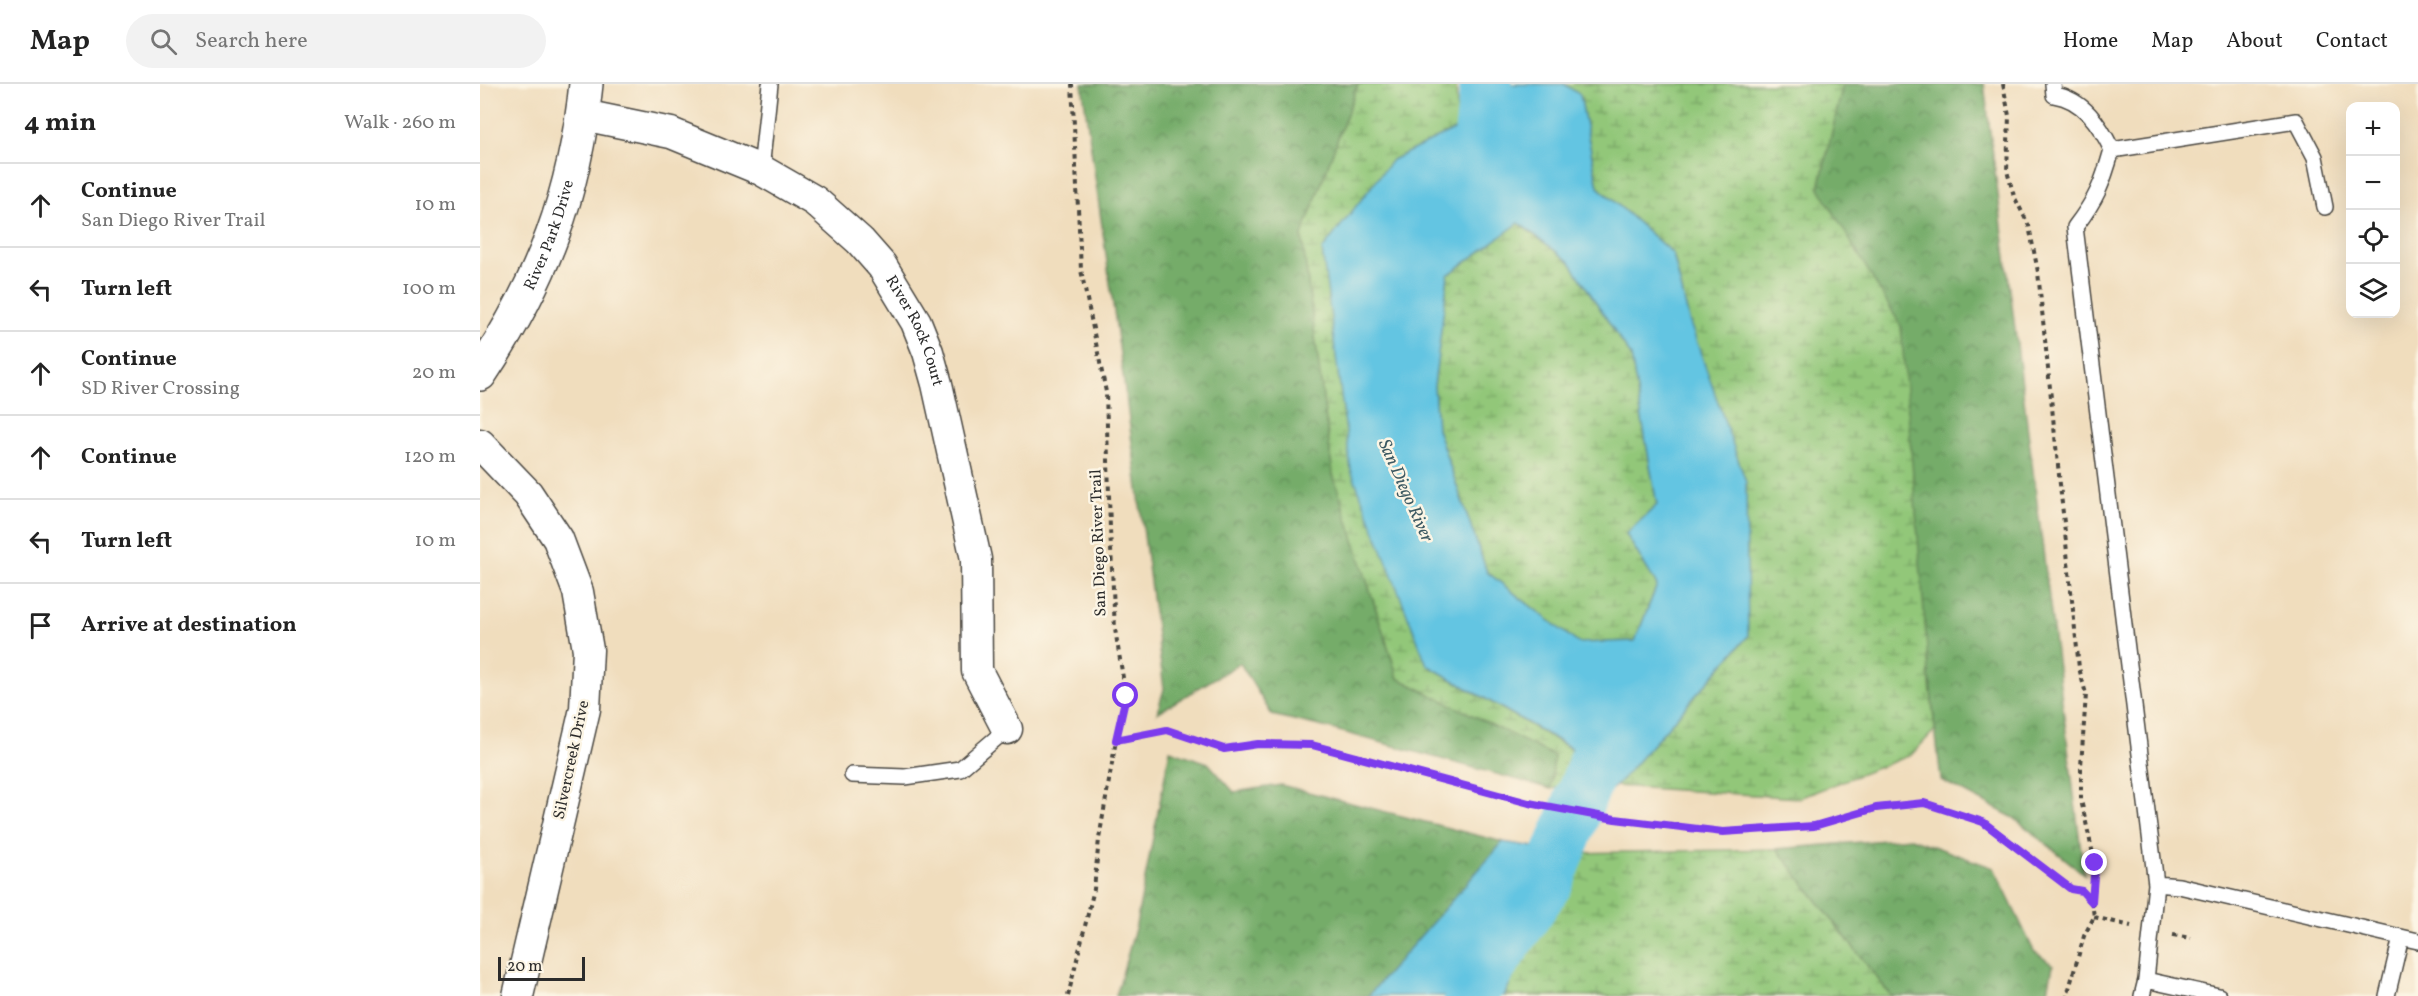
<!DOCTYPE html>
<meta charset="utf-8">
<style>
:root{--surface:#fff;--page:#f2f2f2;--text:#222;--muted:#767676;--line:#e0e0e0}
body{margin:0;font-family:Vollkorn,serif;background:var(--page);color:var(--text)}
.controls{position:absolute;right:18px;top:18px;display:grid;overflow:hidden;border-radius:12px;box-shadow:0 6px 24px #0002}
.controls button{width:54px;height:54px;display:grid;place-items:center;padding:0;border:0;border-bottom:2px solid var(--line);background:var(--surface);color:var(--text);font:30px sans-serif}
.scale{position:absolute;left:18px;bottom:15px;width:87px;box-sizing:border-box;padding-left:6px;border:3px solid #2b2b2b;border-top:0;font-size:16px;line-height:21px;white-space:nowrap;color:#2b2b2b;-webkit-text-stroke:4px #fcf5e5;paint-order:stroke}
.stop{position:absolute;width:18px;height:18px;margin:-14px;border:4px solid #7c3aed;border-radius:50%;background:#fff}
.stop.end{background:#7c3aed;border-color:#fff;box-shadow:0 2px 6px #0008}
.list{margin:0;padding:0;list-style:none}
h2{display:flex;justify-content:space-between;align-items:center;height:78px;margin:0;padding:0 24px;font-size:26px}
h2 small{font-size:20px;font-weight:400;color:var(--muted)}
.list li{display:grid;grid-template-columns:39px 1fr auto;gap:18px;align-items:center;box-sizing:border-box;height:84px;padding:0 24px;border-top:2px solid var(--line)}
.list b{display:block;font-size:22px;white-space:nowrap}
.list p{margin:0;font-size:20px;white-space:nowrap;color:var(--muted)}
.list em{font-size:20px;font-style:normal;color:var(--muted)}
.icon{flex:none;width:33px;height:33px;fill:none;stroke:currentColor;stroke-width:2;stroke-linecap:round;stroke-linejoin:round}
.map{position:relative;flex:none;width:1938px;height:912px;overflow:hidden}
header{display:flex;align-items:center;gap:36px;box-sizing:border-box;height:84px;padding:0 30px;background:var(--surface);border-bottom:2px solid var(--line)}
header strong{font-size:28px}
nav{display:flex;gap:33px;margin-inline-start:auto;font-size:21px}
.search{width:420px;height:54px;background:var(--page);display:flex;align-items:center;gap:15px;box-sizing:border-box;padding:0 21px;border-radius:33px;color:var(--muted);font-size:22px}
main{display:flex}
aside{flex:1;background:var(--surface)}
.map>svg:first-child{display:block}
</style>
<header>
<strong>Map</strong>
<div class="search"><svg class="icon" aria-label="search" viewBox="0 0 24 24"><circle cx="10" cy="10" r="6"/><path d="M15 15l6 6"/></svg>Search here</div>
<nav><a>Home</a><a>Map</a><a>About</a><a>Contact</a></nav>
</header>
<main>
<aside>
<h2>4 min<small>Walk · 260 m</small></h2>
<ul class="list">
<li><svg class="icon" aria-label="ahead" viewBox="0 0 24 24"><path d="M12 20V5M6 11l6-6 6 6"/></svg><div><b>Continue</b><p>San Diego River Trail</p></div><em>10 m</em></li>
<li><svg class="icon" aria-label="left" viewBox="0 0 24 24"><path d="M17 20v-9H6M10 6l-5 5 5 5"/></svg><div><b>Turn left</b></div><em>100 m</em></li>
<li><svg class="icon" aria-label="ahead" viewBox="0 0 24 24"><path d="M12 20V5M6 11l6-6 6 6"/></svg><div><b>Continue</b><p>SD River Crossing</p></div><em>20 m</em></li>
<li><svg class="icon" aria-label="ahead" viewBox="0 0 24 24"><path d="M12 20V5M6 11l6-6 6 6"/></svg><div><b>Continue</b></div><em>120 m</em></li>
<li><svg class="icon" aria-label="left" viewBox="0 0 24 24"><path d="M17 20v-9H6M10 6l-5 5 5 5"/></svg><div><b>Turn left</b></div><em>10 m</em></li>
<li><svg class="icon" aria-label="arrive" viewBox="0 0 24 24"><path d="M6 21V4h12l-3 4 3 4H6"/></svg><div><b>Arrive at destination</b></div></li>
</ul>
</aside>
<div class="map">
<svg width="1938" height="912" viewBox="0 0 1938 912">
<defs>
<pattern id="forest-crowns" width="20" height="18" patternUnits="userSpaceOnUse" patternTransform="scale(1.5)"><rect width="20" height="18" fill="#75ac69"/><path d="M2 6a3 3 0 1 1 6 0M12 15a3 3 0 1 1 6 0" fill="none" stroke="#608c57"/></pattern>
<pattern id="wetland-marsh" width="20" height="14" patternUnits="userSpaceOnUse" patternTransform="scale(1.5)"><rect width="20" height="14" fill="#92c779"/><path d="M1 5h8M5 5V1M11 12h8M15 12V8" fill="none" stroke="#77a263"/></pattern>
</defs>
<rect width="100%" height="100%" fill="#fcf5e5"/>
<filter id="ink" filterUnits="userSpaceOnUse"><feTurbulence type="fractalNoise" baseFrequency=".0167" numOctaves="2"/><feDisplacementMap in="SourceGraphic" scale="12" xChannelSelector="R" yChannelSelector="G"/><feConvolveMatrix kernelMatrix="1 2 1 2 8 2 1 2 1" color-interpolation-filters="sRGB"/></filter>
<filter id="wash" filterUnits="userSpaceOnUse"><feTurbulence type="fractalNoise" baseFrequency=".008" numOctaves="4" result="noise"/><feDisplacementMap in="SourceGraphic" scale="24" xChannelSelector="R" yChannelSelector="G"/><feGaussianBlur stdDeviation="1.35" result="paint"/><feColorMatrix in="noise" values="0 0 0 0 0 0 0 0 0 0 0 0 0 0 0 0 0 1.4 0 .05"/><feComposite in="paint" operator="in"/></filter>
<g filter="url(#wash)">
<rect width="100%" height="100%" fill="#f0ddbd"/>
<!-- forest -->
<path fill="url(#forest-crowns)" stroke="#506c4a" stroke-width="1.5" d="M602,0H878L822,152L853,390L918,594L1074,672L1071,705L848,644L792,631L760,579L677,629L684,605L646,313Z
M1363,0H1504L1604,790L1534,734L1461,696L1449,590L1339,104Z
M690,666L728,679L754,708L801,701L1023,758L888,912H636L656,841Z
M1431,754L1514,784L1554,867L1573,881L1567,912H1411L1297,765Z"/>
<!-- wetland -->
<path fill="url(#wetland-marsh)" stroke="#5e7952" stroke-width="1.5" d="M878,0H976L978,44L912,76L947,581L1091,665L1098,699L1071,705L1074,672L918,594L853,390L822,152Z
M1084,0H1363L1339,104L1421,242L1449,590L1455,646L1431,671L1319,714L1136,702L1268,552L1209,236L1193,170L1118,103L1100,12Z
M1038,139L1090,178L1151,272L1177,421L1146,450L1177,501L1155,557L1098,559L1007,488L957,345L954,302L968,191Z
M1297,765L1411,912H1024L1093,769Z"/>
<!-- water -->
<path fill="#64c5e2" stroke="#487886" stroke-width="1.5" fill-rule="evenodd" d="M1028,0H1084L1100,11L1118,103L1193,170L1209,236L1266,398L1268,552L1136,702L1110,721L1098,699L1091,664L947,581L871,386L842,166L912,76L978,44L1016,32ZM1039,139L1090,178L1151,272L1177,421L1146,450L1177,501L1155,557L1098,559L1007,488L957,345L954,302L968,191Z
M1023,758L1093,769L1024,912H888Z"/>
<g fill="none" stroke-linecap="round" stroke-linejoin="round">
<!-- river -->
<path stroke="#64c5e2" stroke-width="52" d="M1006,0L1000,53L1046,86
M990,912L1068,797L1129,641"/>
</g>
</g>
<g filter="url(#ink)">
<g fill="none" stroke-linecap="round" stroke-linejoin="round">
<!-- service casing -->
<g stroke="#494641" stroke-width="18">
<path id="service" d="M1573,0L1574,11C1603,15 1620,41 1632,66
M281,86L290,0
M372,691L425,693L480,685L527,645
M1676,800L1699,802L1938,857
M1666,896L1676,800L1595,143C1617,114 1622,101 1632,66L1816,37L1835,73L1845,123
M1662,912L1666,896L1739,912
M1907,912L1921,853"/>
</g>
<!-- minor casing -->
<g stroke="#494641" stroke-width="33">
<g id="minor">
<path id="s1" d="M103,31L191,49L281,86L335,117L380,157L402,182L436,238L448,268L457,300L496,475L497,587L527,645"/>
<path d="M0,360L48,410L78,455L98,508L108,566L105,625L38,912"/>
</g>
</g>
<!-- tertiary casing -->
<g stroke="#494641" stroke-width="36">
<g id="tertiary">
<path id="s2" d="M0,290C62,197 95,111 106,0"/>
</g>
</g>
<!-- path -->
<path stroke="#494641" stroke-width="4" stroke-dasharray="4.5 4.5" stroke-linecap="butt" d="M1523,0L1529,32L1527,87L1534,112L1549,142L1558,188L1599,584L1606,610L1601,682V716L1615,779L1612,818L1614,833L1604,852L1587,912
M636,656L687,646L744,665L778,660L832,661L1049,719L1135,735L1243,748L1334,742L1396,724L1444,719L1503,738L1591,805L1602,807L1612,818
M1614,833L1651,842
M1693,851L1711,854
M588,912L614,805L619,755L636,656L646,612L635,545L630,445L626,308L601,186L592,0"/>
<!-- service -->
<use href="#service" stroke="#fff" stroke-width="15"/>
<!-- minor -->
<use href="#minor" stroke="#fff" stroke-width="30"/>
<!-- tertiary -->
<use href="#tertiary" stroke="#fff" stroke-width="33"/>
</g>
</g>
<g fill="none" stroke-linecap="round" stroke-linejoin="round" filter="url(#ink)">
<!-- route -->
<path stroke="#7c3aed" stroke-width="8" d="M646,612L636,656L687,646L744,665L778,660L832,661L1049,719L1135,735L1243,748L1334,742L1396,724L1444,719L1503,738L1591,805L1602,807L1612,818L1615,779"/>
</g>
<g text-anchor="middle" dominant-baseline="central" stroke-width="5" stroke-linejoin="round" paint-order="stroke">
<!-- street labels -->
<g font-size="16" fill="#2b2b2b" stroke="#fcf5e5">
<text stroke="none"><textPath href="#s2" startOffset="156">River Park Drive</textPath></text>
<text stroke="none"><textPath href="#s1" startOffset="416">River Rock Court</textPath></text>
<text transform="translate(619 459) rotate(-92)">San Diego River Trail</text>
<text transform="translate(92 676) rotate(-78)">Silvercreek Drive</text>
</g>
<!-- water labels -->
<g font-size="18" font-style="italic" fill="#3c5962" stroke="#fcf5e5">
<text transform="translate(925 407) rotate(66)">San Diego River</text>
</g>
</g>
</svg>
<div class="controls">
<button>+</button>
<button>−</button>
<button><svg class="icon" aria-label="locate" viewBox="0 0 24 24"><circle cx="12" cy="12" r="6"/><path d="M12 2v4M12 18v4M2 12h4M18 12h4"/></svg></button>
<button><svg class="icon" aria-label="layers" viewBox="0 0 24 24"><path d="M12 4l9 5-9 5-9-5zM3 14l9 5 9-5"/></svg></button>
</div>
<div class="scale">20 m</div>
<div class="stop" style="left:646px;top:612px"></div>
<div class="stop end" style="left:1615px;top:779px"></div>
</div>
</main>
